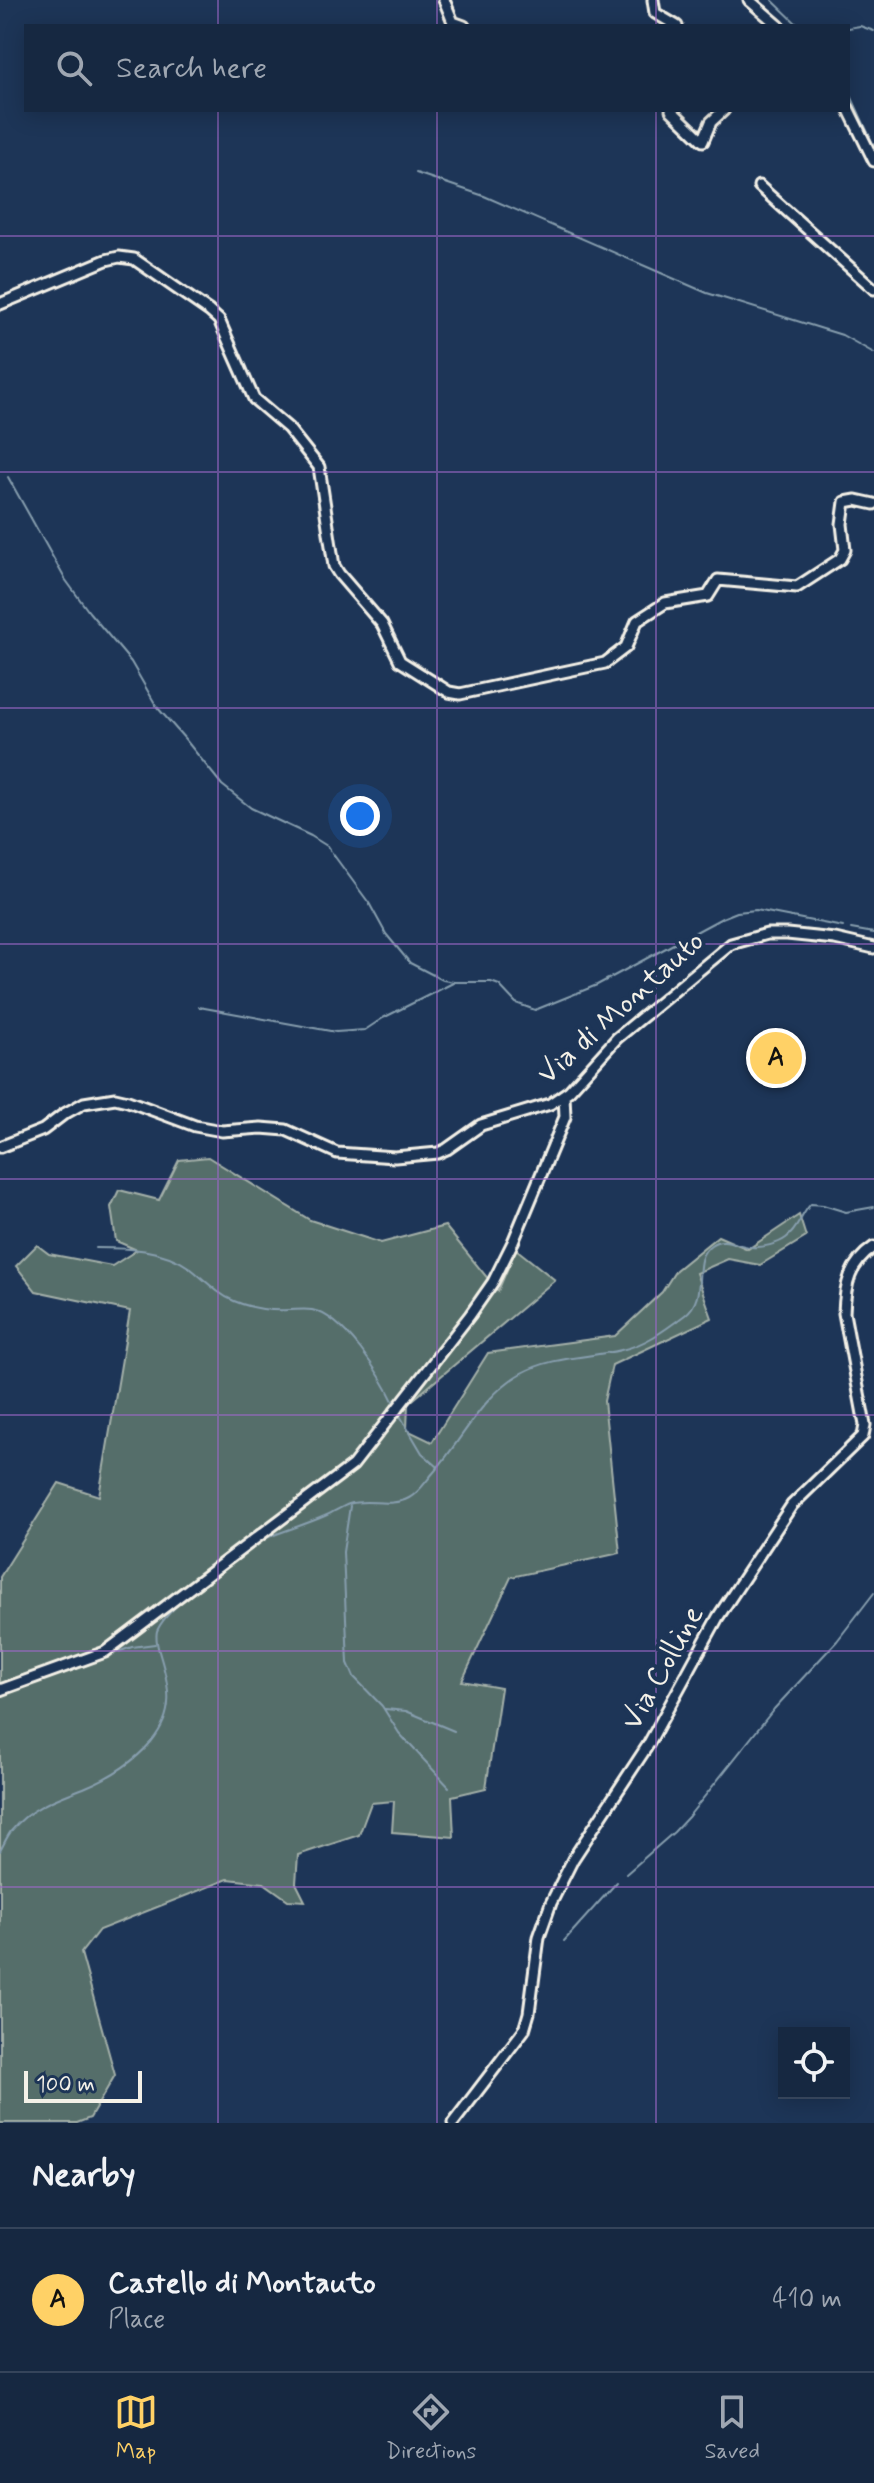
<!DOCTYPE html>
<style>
:root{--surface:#162841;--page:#1f3048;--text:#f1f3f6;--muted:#9ea6b1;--line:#35445a;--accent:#ffd166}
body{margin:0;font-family:Mynerve,sans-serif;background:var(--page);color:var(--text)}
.controls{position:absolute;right:24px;bottom:24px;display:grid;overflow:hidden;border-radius:0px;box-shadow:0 4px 20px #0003}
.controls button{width:72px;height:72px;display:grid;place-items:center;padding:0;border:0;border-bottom:2px solid var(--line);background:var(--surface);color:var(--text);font:40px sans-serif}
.scale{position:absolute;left:24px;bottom:20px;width:118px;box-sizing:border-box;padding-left:8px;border:4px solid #f4f1e8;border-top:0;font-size:22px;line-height:28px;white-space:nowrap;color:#f4f1e8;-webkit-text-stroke:6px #1d3557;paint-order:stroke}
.you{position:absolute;left:360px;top:816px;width:28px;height:28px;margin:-20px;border:6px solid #fff;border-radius:50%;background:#1a73e8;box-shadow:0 0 0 12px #1a73e833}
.badge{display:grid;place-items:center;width:52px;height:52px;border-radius:50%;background:var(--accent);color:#111;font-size:26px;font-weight:700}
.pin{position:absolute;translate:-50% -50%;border:4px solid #fff;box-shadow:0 2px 8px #0006}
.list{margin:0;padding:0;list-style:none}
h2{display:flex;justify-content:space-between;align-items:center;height:104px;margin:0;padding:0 32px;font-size:34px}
h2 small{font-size:26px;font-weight:400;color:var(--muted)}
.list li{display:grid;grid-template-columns:52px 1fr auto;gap:24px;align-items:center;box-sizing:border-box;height:144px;padding:0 32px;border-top:2px solid var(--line)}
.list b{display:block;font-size:30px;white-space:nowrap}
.list p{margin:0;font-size:26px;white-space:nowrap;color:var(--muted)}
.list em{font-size:26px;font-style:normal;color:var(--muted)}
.icon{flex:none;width:44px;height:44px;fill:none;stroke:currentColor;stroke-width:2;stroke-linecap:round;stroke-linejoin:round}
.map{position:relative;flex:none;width:874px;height:2123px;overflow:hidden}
.search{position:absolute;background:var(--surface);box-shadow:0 4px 20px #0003;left:24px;right:24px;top:24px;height:88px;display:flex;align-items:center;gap:20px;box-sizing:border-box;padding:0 28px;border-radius:0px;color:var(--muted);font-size:30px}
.sheet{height:248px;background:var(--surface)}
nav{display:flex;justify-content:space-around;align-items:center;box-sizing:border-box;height:112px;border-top:2px solid var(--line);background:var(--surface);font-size:22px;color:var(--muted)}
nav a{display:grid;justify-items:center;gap:4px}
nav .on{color:var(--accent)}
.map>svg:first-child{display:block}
</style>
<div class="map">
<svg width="874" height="2123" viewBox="0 0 874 2123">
<rect width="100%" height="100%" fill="#1d3557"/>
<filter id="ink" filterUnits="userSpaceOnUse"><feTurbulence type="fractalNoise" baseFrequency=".0125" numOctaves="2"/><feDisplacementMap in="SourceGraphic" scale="16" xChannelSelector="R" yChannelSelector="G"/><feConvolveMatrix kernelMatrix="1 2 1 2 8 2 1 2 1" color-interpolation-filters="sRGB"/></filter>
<g filter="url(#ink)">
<!-- green -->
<path fill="#556e6a" stroke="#a4b0a9" stroke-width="2" d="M208,1157L310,1220L381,1243L445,1226L498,1291L516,1249L555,1280L408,1404L407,1430L432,1442L488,1353L615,1336L662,1292L676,1270L718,1236L748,1249L799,1215L806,1237L760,1265L728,1259L696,1273L712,1318L612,1365L604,1401L620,1553L511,1577L462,1681L501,1688L486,1788L452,1796L454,1837L392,1832L394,1801L371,1803L359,1835L298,1855L296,1883L305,1901L288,1900L264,1883L228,1879L99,1930L81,1953L115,2075L90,2118L77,2123H0V1577L59,1483L99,1496L130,1311L36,1291L16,1266L37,1245L49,1254L112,1266L137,1250L116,1241L111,1207L119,1190L159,1200L179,1160Z"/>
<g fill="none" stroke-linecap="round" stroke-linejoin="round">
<!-- stream -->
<path stroke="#879eae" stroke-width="2" d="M772,0L799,26
M848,28L860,26L874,31
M848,89L874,146
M416,173L484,196L707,293L842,335L874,353
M8,477L65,579L89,612L131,662L157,707L185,739L222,785L251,808L311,836L327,846L369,903L386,934L410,963L443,980L454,982H491L499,985L516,1003L535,1010L597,985L722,918L737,912L756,910L843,927
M851,929L874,933
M199,1007L336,1032L365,1030L383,1018L453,983
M96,1248C128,1248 162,1248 190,1268C204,1279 217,1294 234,1301C251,1308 269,1311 288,1310C295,1310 305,1309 312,1310C344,1316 382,1377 395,1405
M399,1414L422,1453L437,1466
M350,1506L343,1552L348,1663L354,1677L382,1706L399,1733L449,1787
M259,1541C282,1531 305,1525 327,1515C334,1512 341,1507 349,1504C368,1498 390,1508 409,1498C419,1493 426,1481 434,1472C462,1440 483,1394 522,1373C553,1356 588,1358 621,1350C645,1345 665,1330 685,1315C710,1296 689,1260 711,1245C725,1235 737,1247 752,1247C762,1248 778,1244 786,1238C798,1230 801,1214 811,1204L823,1205L846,1212L874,1207
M59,1673L132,1647L155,1644
M385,1709L406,1711L454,1731
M0,1851C4,1844 7,1836 12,1830C31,1806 59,1798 86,1787C110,1777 134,1762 151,1742C175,1713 170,1688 160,1655C158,1648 155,1639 157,1631C162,1619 176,1606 185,1598
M626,1874L674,1832L689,1816L774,1709L837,1641L874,1593
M564,1941L617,1882"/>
<!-- minor casing -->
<g stroke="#f4f1e8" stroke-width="15">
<path id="minor" d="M444,0L453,22L464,26
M653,0L655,13L677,26
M749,0L779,26
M848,108L874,161
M671,110L703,141L711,122L724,110
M759,186L874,289
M0,304L106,260L119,257L134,259L209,311L219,320L254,399L288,428L319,467L334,566L339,574L382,624L400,661L449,692L460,694L605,663L626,647L637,621L665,603L708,596L718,580L797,587L840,559L845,550L842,524L845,502L856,500L874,504
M0,1147L43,1130L64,1114L84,1103L115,1098L128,1101L195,1126L222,1131L261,1128L286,1130L337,1153L395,1157L438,1153L447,1149L481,1125L550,1104L569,1091L617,1038L731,944L767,934H787L835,939L874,948
M0,1690L105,1652L353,1465L470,1315L493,1282L513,1242L565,1117L564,1095
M453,2123L524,2030L529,2013L539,1937L551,1903L573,1859L648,1745L718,1617L792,1505L863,1436L865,1425L844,1313C845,1285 849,1264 874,1247"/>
</g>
<!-- minor -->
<use href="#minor" stroke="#1d3557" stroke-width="9"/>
</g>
</g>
<!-- grid -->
<path fill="none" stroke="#9f67cb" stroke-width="2" stroke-opacity="0.55" d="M218,0V26M437,0V26M656,0V26M218,110V2123M437,110V2123M656,110V2123M0,236H874M0,472H874M0,708H874M0,944H874M0,1179H874M0,1415H874M0,1651H874M0,1887H874"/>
<g text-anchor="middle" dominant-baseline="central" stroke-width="8" stroke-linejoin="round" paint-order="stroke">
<!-- street labels -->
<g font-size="30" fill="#f4f1e8" stroke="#1d3557">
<text transform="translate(621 1008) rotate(-42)">Via di Montauto</text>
<text transform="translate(663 1668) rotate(-61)">Via Colline</text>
</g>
</g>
</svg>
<div class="controls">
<button><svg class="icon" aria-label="locate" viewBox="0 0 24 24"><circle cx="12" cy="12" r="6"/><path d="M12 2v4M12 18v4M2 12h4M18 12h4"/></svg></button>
</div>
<div class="scale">100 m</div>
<div class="you"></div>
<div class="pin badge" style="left:776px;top:1058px">A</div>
<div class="search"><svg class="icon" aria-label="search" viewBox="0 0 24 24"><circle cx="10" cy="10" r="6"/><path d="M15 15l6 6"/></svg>Search here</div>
</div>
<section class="sheet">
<h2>Nearby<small></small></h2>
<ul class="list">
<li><span class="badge">A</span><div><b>Castello di Montauto</b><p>Place</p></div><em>410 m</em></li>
</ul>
</section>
<nav>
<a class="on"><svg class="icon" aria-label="map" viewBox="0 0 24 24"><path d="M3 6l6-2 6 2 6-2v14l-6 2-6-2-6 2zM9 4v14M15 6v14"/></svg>Map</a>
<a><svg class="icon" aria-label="directions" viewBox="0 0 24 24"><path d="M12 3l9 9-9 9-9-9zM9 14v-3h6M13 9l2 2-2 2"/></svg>Directions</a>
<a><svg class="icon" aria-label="saved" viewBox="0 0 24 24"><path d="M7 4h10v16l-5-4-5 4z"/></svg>Saved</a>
</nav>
